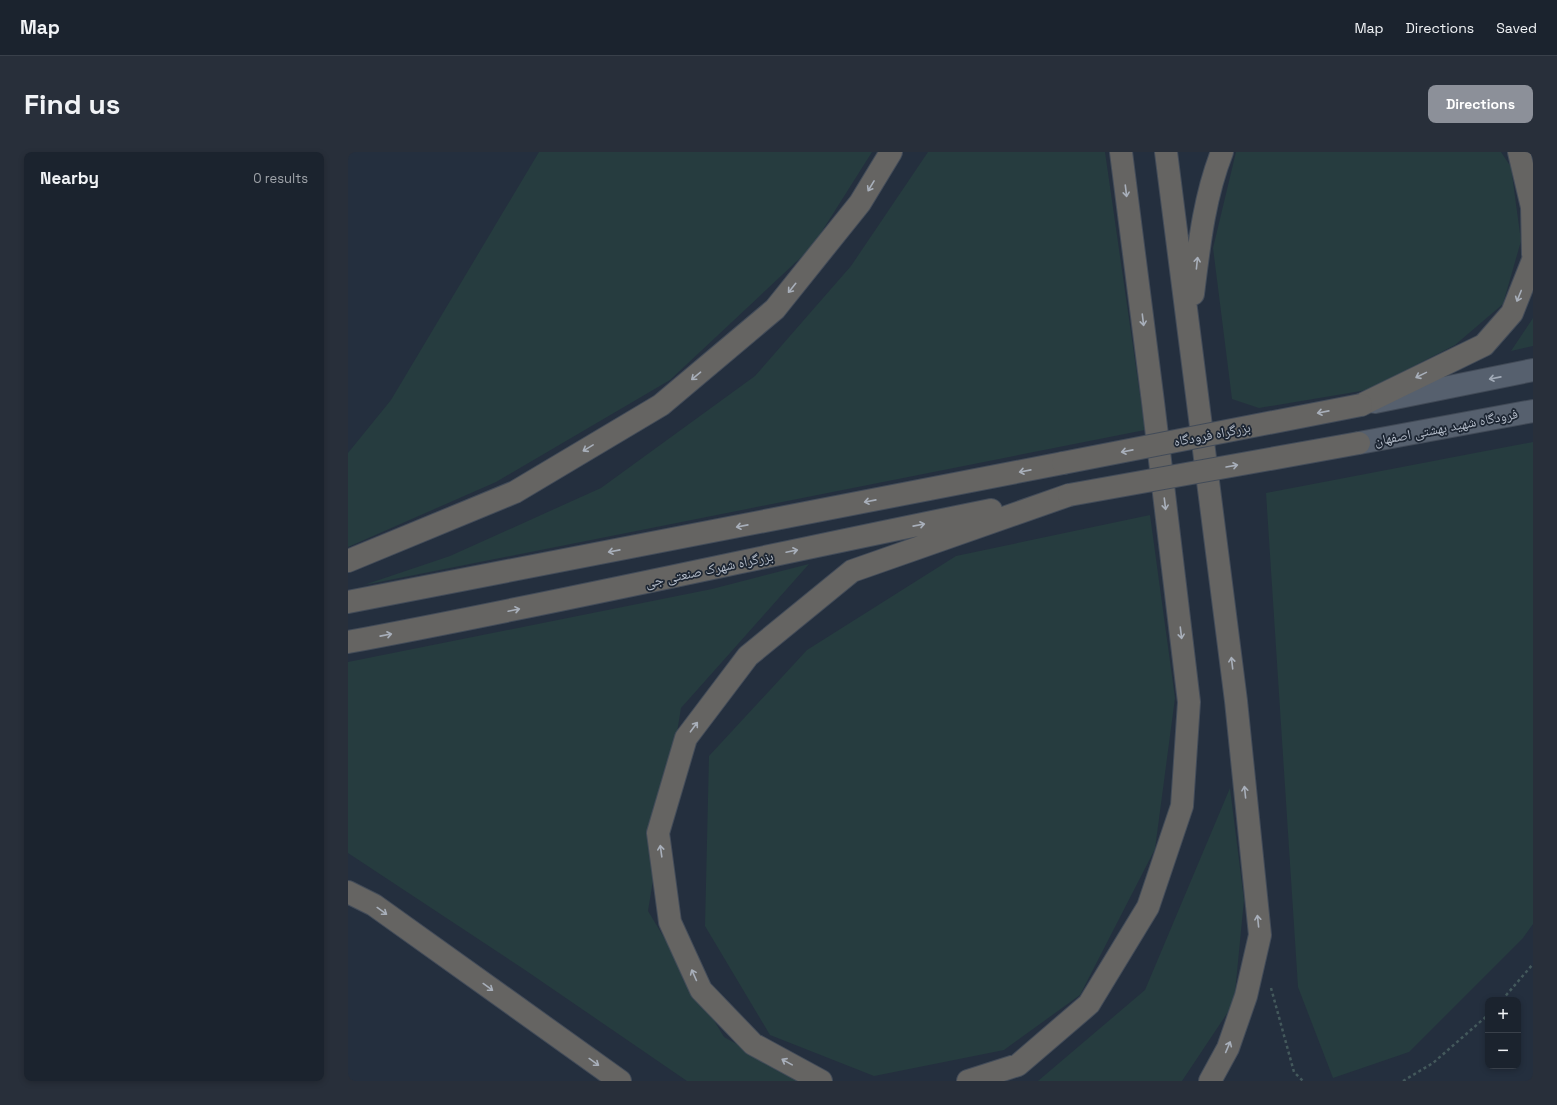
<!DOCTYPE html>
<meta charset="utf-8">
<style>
:root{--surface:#1b232e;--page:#282f3a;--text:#f1f3f6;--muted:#a0a4aa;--line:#39404a;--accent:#8c9099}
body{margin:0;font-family:"Space Grotesk","Noto Naskh Arabic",sans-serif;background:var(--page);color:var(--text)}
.controls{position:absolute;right:12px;bottom:12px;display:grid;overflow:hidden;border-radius:8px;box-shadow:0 2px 6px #0003}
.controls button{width:36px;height:36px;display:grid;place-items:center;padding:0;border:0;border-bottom:1px solid var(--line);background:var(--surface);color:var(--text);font:20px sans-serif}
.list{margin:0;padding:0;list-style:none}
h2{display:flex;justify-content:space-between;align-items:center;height:52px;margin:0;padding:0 16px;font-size:17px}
h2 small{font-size:13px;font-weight:400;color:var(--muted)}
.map{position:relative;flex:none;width:1185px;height:929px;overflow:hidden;border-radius:8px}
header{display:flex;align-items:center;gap:24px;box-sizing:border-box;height:56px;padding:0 20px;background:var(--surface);border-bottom:1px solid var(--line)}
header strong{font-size:19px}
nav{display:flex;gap:22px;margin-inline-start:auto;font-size:14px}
.intro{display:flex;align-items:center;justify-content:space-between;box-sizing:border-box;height:96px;padding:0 24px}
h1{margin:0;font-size:28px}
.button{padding:10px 18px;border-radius:8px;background:var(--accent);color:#fff;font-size:14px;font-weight:700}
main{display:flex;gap:24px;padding:0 24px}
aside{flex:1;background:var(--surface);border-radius:8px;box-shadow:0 2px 6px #0003}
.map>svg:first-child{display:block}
</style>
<header>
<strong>Map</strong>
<nav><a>Map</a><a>Directions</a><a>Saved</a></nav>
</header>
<div class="intro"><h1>Find us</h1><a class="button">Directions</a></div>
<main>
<aside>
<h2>Nearby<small>0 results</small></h2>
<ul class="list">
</ul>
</aside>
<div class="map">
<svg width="1185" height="929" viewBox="0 0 1185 929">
<rect width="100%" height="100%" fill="#242f3e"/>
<!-- green -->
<path fill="#263c3f" d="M191,0H524L464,95L322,228L148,330L0,395V301L43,248Z
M580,0H757L797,278L16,433L102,404L253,336L407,224L503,114Z
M888,0H1153L1163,15L1173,89L1155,152L1107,193L1019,238L911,256L884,247L865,96Z
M1185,166V194L1163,199Z
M1185,290V772L1175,786L1061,900L985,926L950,835L918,341Z
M802,363L827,546L807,697L732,843L656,898L526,924L422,883L357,774L361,604L459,498L608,404Z
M461,412L333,556L300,759L376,885L456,929H339L177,818L0,701V510L364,437Z
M882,636L896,748L886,851L834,929H690L797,838Z"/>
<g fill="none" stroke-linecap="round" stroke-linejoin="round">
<!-- primary casing -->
<g stroke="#414a57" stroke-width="24">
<path id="primary" d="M1027,250L1185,218
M1011,291L1185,259"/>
</g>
<!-- trunk casing -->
<g stroke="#434c59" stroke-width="24">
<path id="trunk" d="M818,0L888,549L912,783L898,844L880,896L862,929
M1171,0L1184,55L1185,102
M845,142C851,94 856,46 874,0
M1013,253L1136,193L1164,161L1185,108
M0,409L167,340L313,253L427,157L512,51L543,0
M0,450L715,311
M0,490C215,450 429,401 643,358
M0,740L26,753L272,929
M473,929L405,892L353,838L322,770L310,681L338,586L400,504L504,419L721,343
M620,929L670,913L741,852L800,755L834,654L841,550L805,250L773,0"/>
</g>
<!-- path -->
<path stroke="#44595c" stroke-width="2.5" stroke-dasharray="3 3" stroke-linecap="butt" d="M923,836L946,920L955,929
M1154,848L1185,812
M1055,929L1085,911L1140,863"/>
<!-- primary -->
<use href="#primary" stroke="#56606e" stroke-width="22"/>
<!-- trunk -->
<use href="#trunk" stroke="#656462" stroke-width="22"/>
<!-- trunk-bridge casing -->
<g stroke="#434c59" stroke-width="24" stroke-linecap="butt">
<path id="trunk-bridge" d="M715,311L1013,253
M721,343L1011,291"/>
</g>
<!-- trunk-bridge -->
<use href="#trunk-bridge" stroke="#656462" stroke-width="22"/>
</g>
<!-- one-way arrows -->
<defs><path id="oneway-shaft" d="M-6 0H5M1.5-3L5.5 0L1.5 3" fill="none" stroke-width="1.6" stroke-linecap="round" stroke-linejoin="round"/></defs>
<g stroke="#a8afba">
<use href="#oneway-shaft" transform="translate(523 34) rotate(121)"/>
<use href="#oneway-shaft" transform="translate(778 39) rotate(83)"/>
<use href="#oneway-shaft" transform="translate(849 111) rotate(-84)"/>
<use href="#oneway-shaft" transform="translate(444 136) rotate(129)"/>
<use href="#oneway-shaft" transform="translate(1171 144) rotate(112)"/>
<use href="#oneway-shaft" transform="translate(795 168) rotate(83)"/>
<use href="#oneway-shaft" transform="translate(1073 223) rotate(154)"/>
<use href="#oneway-shaft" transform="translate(348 224) rotate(140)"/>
<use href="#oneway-shaft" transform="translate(975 260) rotate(169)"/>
<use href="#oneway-shaft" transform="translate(240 296) rotate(149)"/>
<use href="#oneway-shaft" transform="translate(779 299) rotate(169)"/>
<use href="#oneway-shaft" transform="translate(884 314) rotate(-10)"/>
<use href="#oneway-shaft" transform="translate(677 319) rotate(169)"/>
<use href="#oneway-shaft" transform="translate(522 349) rotate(169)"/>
<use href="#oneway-shaft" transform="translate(817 352) rotate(83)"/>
<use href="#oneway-shaft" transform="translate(571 373) rotate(-11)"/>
<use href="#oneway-shaft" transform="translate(394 374) rotate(169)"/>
<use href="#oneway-shaft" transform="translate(266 399) rotate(169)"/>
<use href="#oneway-shaft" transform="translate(444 399) rotate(-12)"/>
<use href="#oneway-shaft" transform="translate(166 458) rotate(-12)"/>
<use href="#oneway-shaft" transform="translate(833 481) rotate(83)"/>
<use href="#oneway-shaft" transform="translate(38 483) rotate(-11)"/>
<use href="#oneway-shaft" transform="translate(884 511) rotate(-97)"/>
<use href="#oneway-shaft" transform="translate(346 575) rotate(-53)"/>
<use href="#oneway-shaft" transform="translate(897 640) rotate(-96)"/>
<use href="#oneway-shaft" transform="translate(313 699) rotate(-98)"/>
<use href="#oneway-shaft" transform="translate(34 759) rotate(36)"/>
<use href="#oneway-shaft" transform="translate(910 769) rotate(-96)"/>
<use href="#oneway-shaft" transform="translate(346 823) rotate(-114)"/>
<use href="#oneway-shaft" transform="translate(140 835) rotate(36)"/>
<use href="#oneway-shaft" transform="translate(880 895) rotate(-67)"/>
<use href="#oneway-shaft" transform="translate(246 910) rotate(36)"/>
<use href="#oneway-shaft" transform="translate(439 910) rotate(-151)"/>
</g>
<use stroke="#a1aab7" href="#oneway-shaft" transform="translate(1147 226) rotate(169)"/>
<g text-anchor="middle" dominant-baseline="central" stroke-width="3.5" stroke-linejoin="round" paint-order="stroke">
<!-- street labels -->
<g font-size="14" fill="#b4bcc9" stroke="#1d2633">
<text transform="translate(1098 275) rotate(-11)">فرودگاه شهید بهشتی اصفهان</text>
<text transform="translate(864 282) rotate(-11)">بزرگراه فرودگاه</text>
<text transform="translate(361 417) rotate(-12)">بزرگراه شهرک صنعتی جی</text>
</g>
</g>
</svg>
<div class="controls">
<button>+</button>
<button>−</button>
</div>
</div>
</main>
